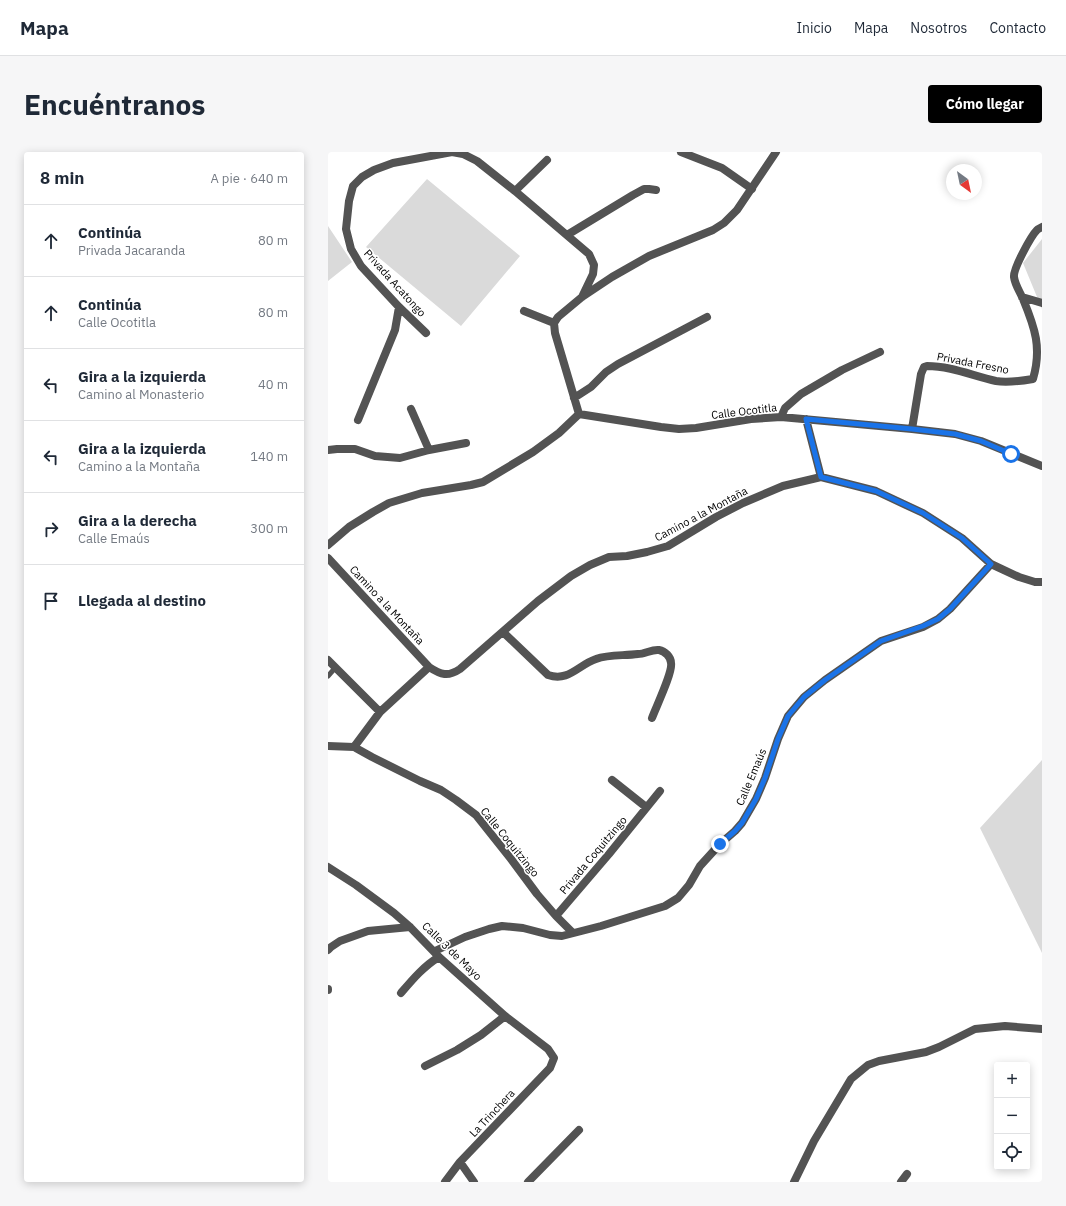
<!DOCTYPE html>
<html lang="es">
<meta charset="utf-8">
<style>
:root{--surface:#fff;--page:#f6f6f7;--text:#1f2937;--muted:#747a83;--line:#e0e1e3;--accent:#000}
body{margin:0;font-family:"IBM Plex Sans",sans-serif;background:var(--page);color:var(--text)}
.controls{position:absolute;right:12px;bottom:12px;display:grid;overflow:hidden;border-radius:4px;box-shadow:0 2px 10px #0003}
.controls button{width:36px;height:36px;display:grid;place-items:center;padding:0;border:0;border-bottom:1px solid var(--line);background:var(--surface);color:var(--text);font:20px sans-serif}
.compass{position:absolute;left:618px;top:12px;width:36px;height:36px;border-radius:50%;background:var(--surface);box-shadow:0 2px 10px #0003;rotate:147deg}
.stop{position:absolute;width:12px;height:12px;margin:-9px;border:3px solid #1a73e8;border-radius:50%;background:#fff}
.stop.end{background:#1a73e8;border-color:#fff;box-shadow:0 1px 4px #0008}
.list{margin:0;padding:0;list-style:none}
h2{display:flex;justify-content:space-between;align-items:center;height:52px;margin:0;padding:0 16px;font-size:17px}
h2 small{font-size:13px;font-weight:400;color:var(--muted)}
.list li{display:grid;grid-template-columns:26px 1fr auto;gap:12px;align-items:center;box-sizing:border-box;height:72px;padding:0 16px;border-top:1px solid var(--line)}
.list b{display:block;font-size:15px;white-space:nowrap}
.list p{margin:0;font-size:13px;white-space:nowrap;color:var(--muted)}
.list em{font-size:13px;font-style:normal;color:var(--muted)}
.icon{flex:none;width:22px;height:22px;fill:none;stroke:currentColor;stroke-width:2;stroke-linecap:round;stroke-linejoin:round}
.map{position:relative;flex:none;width:714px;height:1030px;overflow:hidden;border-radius:4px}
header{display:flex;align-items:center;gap:24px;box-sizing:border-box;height:56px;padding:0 20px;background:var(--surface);border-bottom:1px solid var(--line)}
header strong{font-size:19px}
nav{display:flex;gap:22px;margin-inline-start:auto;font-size:14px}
.intro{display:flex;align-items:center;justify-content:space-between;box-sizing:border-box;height:96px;padding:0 24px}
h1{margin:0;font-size:28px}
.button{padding:10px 18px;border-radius:4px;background:var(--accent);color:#fff;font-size:14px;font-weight:700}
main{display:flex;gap:24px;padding:0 24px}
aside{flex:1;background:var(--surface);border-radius:4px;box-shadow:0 2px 10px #0003}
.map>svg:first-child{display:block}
</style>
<header>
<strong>Mapa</strong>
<nav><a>Inicio</a><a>Mapa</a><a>Nosotros</a><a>Contacto</a></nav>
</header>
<div class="intro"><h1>Encuéntranos</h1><a class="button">Cómo llegar</a></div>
<main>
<aside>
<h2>8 min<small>A pie · 640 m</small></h2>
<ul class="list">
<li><svg class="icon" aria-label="ahead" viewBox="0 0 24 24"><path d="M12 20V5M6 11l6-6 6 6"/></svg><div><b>Continúa</b><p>Privada Jacaranda</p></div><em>80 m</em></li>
<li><svg class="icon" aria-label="ahead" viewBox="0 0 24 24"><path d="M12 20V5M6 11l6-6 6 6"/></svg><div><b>Continúa</b><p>Calle Ocotitla</p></div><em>80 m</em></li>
<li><svg class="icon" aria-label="left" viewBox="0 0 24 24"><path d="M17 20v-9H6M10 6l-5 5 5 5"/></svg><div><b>Gira a la izquierda</b><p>Camino al Monasterio</p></div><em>40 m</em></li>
<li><svg class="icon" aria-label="left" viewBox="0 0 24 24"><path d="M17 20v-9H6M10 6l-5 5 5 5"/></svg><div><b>Gira a la izquierda</b><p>Camino a la Montaña</p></div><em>140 m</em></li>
<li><svg class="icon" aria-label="right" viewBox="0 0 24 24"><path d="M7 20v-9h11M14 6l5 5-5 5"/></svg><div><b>Gira a la derecha</b><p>Calle Emaús</p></div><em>300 m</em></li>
<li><svg class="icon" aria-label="arrive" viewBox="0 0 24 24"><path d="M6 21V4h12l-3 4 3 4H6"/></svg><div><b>Llegada al destino</b></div></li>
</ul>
</aside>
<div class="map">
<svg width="714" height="1030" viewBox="0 0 714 1030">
<rect width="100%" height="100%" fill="#fff"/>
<!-- green -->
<path fill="#dadada" d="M99,27L192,104L133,174L38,95Z
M0,74L24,110L0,129Z
M714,87V157L695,111Z
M714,608V801L652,676Z"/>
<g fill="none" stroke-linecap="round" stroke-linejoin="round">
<!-- lane -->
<path stroke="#535353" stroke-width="5" d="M0,524L7,516"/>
<!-- street -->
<path stroke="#535353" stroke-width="8" d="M353,0L394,16L424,37
M187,39L219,8
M239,83L305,43L316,37H321L328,38
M694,145L714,151
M196,159L226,171
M98,181L71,155L33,114L23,97L18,77L21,49L25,34L34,25L46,18L65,11L124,0L135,2L149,9L187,39L261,102L266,113L265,122L254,145
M246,246L263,235L278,220L290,212L379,165
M83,257L101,298
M251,262L333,275L351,277L368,276L423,267L453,265L584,277L627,282L653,289L714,314
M251,262L227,181L226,171L230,165L254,145L284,125L321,104L385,78L396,71L409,58L448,0
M453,265L457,256L473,242L514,218L552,200
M478,267L493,325
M30,268L67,178L71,155
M584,277L593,222L596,215L599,214C623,214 645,224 668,229C680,231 693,229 705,227C714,196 707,176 695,147C692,140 687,133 686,125C685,117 703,84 709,78C710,77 712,76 714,75
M0,298L9,297H27L47,304L72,306L101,298L138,291
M0,393L21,375L45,360L61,351L94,341L143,333L155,330L205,300L231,281L251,262
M0,406L101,515C113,523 120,525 132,517L210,449L243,424L262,413L281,405L299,404L319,400L340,394L388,365L415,351L455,334L493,325L548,339L595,361L634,386L663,412L691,425L707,430H714
M175,480L220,523C241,530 250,513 268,507C281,502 296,504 310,502C317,502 324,497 331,498C337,499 343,505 343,511C345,520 328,555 324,566
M0,508L52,560
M0,594L26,595L44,605L92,629L113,638L128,648L148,663L183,707L209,742L228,764L245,781
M26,595L52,560L101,515
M284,628L318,655
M0,715L28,733L66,761L82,775L111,805L177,864L220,897L226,906L222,916L132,1010L117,1030
M228,764L281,702L332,639
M0,798L3,795L12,789L40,779L82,775
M107,799L137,785L161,777L174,774L195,776L222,783L234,784L273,774L337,754L350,746L361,733L372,714L392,692L407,679L414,671L428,647L437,626L450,587L460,564L476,545L497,528L553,489L595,475L610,467L622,457L663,412
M0,837V838
M73,841C85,827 96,814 111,805
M97,914L129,898L153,883L177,864
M132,1010L146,1030
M200,1030L251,978
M466,1030L486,989L523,927L540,913L551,909L598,900L611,895L647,877L677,874L714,877
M573,1030L579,1022"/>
</g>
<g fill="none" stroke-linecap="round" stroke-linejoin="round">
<!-- route -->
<path stroke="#1a73e8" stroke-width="5" d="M392,692L407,679L414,671L428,647L437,626L450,587L460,564L476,545L497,528L553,489L595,474L610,467L622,457L663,412L634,386L595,361L548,339L493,325L478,267L584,277L627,282L653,289L683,302"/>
</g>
<g text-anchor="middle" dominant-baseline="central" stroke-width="3" stroke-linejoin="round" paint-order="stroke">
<!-- street labels -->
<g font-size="11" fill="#000" stroke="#fff">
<text transform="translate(67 131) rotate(48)">Privada Acatongo</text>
<text transform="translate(645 211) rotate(11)">Privada Fresno</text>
<text transform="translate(416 259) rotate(-7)">Calle Ocotitla</text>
<text transform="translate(373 362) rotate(-28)">Camino a la Montaña</text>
<text transform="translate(59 453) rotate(47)">Camino a la Montaña</text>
<text transform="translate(423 625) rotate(-67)">Calle Emaús</text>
<text transform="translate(182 690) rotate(51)">Calle Coquitzingo</text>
<text transform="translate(265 703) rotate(-50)">Privada Coquitzingo</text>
<text transform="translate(124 799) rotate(44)">Calle 3 de Mayo</text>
<text transform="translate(164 961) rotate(-47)">La Trinchera</text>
</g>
</g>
</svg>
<div class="controls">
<button>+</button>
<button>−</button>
<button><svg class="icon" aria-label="locate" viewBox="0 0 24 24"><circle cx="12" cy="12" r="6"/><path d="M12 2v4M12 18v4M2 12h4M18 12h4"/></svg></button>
</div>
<svg class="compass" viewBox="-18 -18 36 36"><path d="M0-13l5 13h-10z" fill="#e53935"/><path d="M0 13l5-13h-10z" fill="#747a83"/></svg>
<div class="stop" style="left:683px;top:302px"></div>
<div class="stop end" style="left:392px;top:692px"></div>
</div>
</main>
